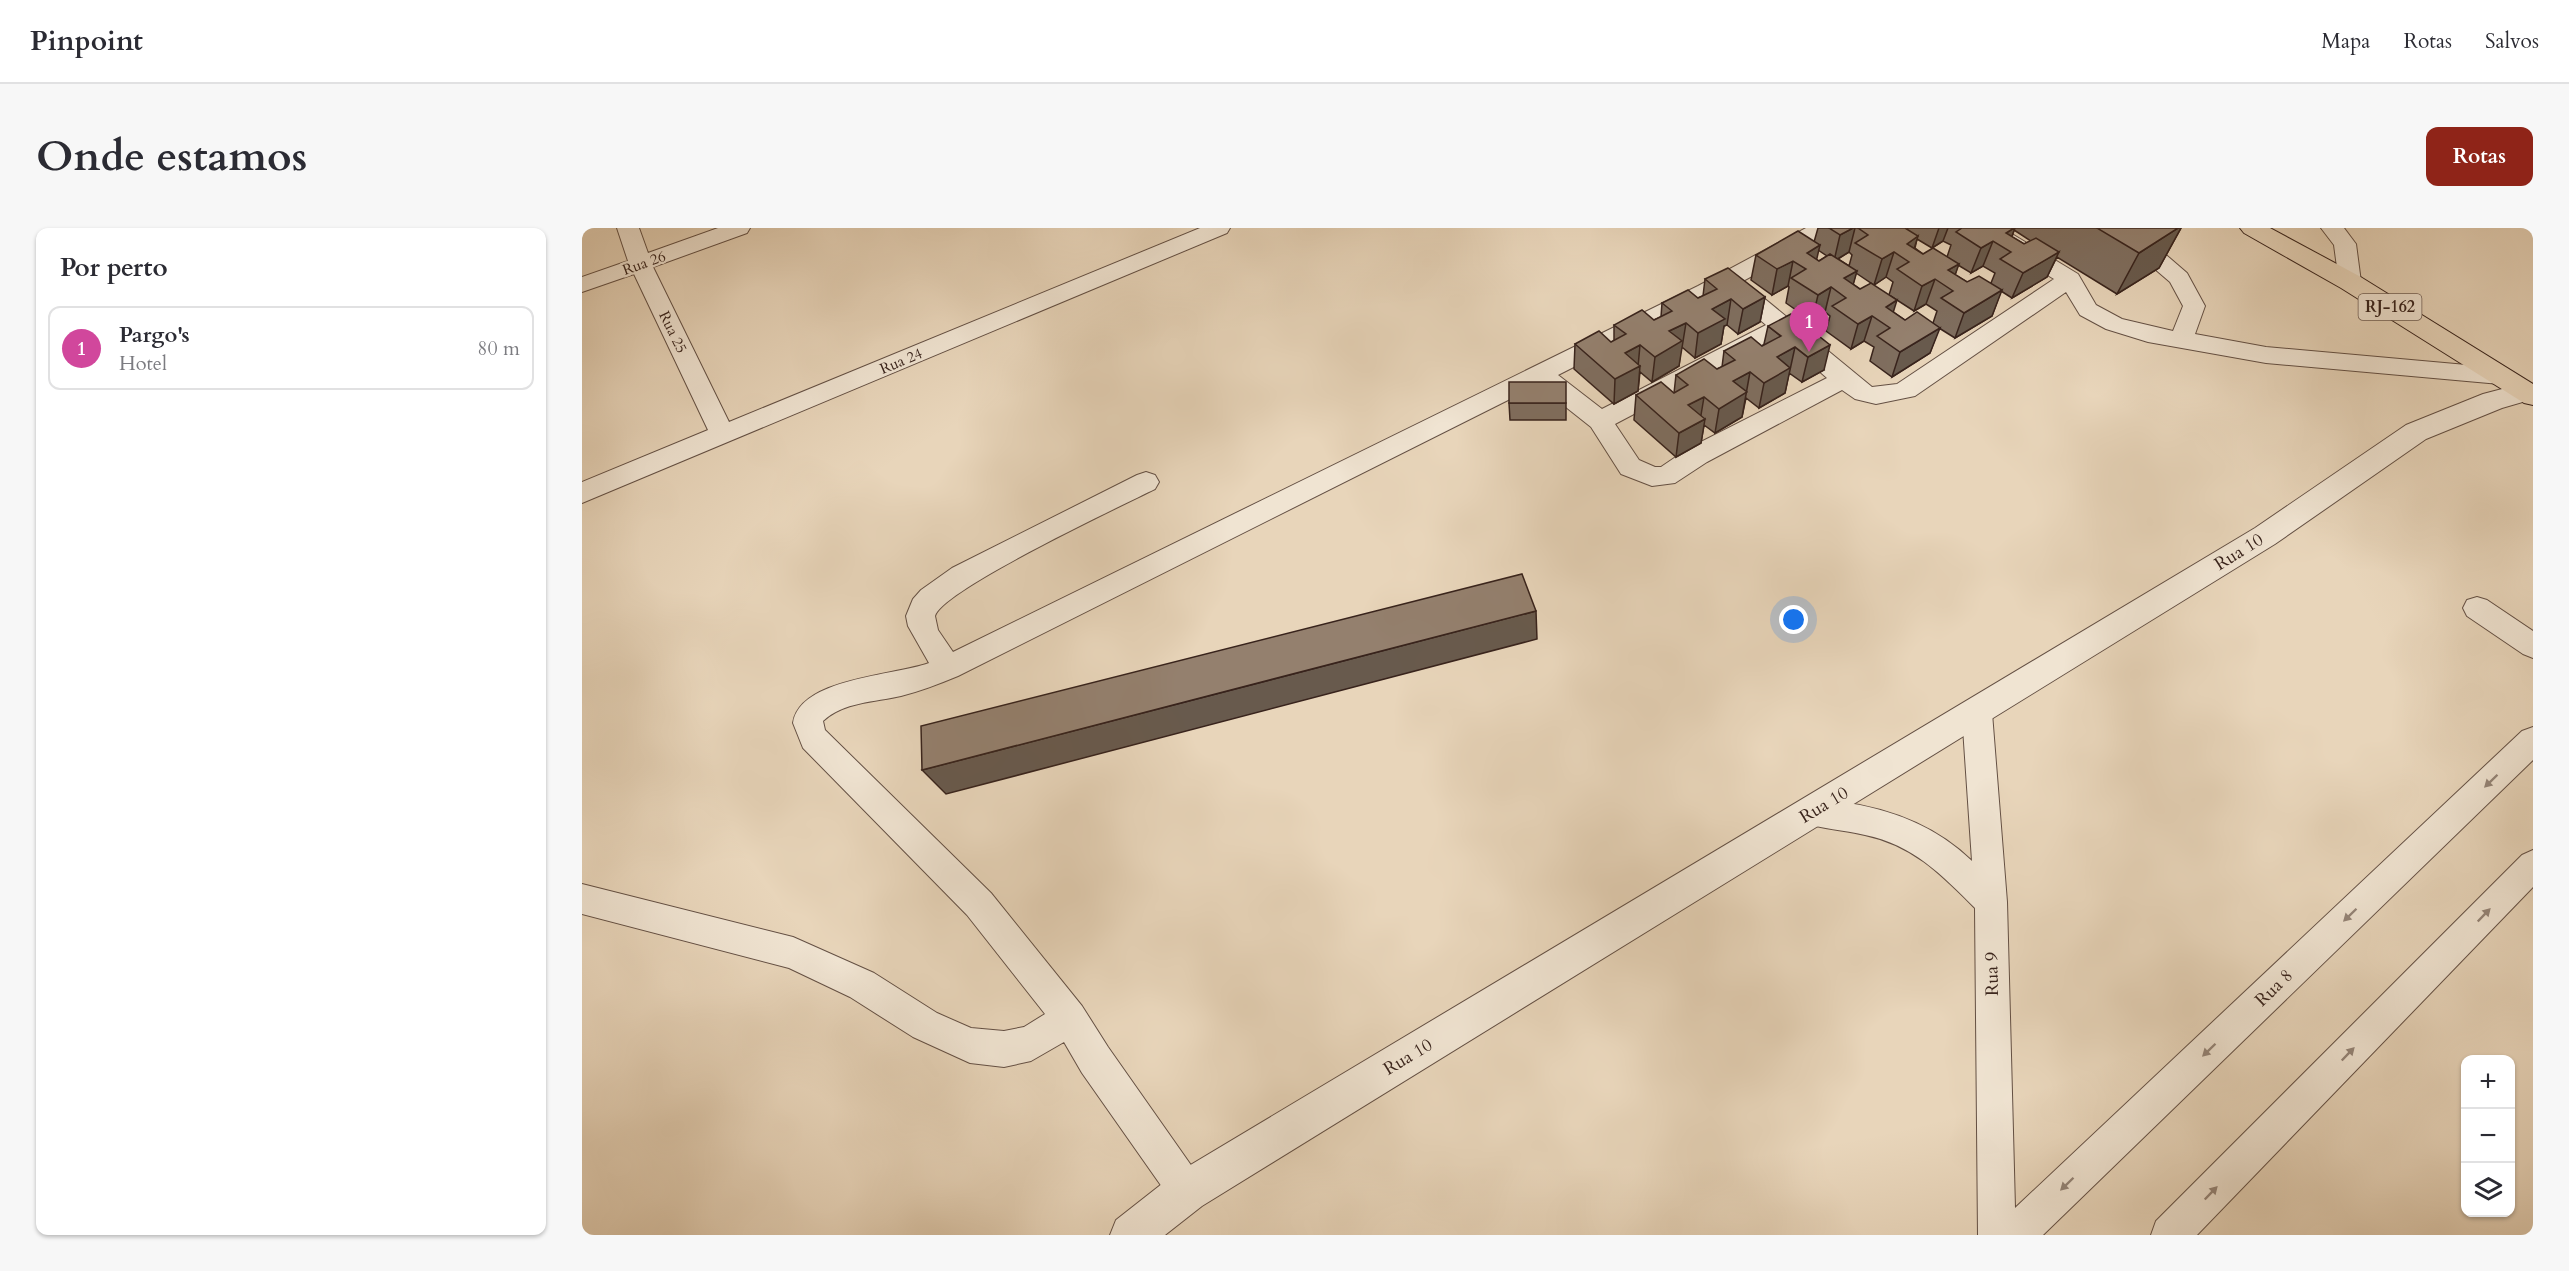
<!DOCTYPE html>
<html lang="pt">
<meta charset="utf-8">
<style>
:root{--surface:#fff;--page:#f7f7f7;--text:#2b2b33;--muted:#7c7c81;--line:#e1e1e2;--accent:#8f2418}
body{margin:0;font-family:Cardo,serif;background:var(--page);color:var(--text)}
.controls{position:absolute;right:18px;bottom:18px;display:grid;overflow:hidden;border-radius:12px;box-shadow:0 2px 4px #0004}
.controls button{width:54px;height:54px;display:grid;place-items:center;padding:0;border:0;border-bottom:2px solid var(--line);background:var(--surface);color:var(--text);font:30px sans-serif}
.you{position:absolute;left:1212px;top:392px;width:21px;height:21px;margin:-15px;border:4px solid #fff;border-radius:50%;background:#1a73e8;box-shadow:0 0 0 9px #1a73e833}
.badge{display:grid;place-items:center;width:39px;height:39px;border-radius:50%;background:var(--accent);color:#fff;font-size:20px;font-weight:700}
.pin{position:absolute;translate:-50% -50px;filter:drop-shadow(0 2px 3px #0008)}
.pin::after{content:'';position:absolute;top:32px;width:21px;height:18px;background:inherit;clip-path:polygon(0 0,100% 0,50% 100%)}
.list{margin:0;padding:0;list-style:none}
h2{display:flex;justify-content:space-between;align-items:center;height:78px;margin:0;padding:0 24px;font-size:26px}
h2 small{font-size:20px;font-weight:400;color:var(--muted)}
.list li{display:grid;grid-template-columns:39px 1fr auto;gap:18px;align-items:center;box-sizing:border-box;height:84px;margin:0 12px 12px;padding:0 12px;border:2px solid var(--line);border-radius:12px}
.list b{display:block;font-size:22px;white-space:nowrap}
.list p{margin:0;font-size:20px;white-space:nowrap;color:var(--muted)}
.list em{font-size:20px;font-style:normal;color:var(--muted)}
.icon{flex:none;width:33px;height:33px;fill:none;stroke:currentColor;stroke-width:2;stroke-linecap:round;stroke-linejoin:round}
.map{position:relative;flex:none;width:1951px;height:1007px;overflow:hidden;border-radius:12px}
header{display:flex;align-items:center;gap:36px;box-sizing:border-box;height:84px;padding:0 30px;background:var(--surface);border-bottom:2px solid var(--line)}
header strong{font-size:28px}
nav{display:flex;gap:33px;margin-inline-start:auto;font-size:21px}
.intro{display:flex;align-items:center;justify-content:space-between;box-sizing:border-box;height:144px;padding:0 36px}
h1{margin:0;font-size:42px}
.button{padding:15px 27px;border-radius:12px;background:var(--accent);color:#fff;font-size:21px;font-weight:700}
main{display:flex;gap:36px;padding:0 36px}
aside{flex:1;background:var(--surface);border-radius:12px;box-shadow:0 2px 4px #0004}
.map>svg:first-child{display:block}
</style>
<header>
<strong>Pinpoint</strong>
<nav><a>Mapa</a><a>Rotas</a><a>Salvos</a></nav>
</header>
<div class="intro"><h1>Onde estamos</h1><a class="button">Rotas</a></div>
<main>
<aside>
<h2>Por perto<small></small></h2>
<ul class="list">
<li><span class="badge" style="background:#d1479c">1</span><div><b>Pargo's</b><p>Hotel</p></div><em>80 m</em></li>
</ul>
</aside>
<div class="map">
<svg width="1951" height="1007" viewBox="0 0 1951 1007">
<rect width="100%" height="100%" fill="#e8d5ba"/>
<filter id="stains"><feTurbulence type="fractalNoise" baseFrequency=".00333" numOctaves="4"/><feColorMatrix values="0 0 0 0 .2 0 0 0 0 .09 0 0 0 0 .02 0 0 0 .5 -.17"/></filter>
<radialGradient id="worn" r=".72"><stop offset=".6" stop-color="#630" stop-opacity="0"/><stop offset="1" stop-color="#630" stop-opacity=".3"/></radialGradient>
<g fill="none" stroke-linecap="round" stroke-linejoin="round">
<!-- minor casing -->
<g stroke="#645044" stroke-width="2">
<path id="minor" d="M35,0H57L66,25L136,0H168L165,5L71,39L147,194L618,0H648L645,5L0,275V254L126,202L52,46L0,64V49L46,33Z
M1224,0H1252L1249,5L1161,53L1290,159L1315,156L1472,51L1396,5L1393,0H1420L1496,46L1514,77L1540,91L1591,103L1601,78L1588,54L1560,30L1518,0H1544L1576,20L1605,45L1623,78L1613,106L1684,119L1918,140L1927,142L1930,148L1927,154L1918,156L1684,135L1566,114L1524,101L1498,87L1484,64L1333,168L1294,176L1273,171L1260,162L1125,234L1093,255L1070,258L1039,246L1009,199L956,157L376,448C357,456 338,463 319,468C293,474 261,474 241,493L243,502L409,665L500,778L526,819L618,950L624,963L618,976L605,982L592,976L500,845L482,814L449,833L422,839L388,835L331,809L268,769L207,740L0,686V656L211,709L292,745L355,785L389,800L422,803L442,799L463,786L385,687L221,520L211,495C218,450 311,448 347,435L326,398L324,388L331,371L339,362L370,340L555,247L564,244L573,247L577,254L573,261C539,278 360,362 353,388L356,402L371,424L1116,58ZM1143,62L1184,97L1020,181L976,147ZM1198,109L1245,150L1107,220L1079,239H1073L1057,232L1033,196Z
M1739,0H1762L1774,16L1779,54L1776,59L1768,61L1760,59L1757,54L1752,17Z
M1895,369L1905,372L1951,403V430L1941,426L1885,388L1881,380L1885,372Z
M1395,472L1405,476L1410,485L1425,674L1433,980L1940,503L1951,499V532L1461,1007H1396L1393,680C1359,646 1331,617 1283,607C1262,602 1239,601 1219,594L1214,584L1219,574C1233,569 1245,572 1260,574C1309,581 1354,598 1390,633L1380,485L1385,476Z
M1951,622V659L1615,1007H1569L1574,993L1940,627Z"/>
</g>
<!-- tertiary casing -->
<g stroke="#645044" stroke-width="2">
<path id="tertiary" d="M1943,155L1951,157V171L1920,180L1844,211L1693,316L620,978L583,1007H528L534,992L590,948L1673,300L1824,197L1901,166Z"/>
</g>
<!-- primary casing -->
<g stroke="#38231c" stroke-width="2">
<path id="primary" d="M1658,0H1688L1777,48L1951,156V177L1942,175L1759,60L1662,5Z"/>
</g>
<!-- minor -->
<use href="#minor" fill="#f0e4d2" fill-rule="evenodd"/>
<!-- tertiary -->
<use href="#tertiary" fill="#f0e4d2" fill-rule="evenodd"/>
<!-- primary -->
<use href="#primary" fill="#e8d5ba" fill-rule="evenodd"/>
</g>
<!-- wall -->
<path fill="#7f6e5f" stroke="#38231c" stroke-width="1.5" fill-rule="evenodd" d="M1236,0H1323L1325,2L1326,0H1599L1577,40L1535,66L1475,29L1465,49L1430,70L1419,63L1410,88L1373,110L1357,100L1348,125L1310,149L1288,133L1292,119L1282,113L1269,121L1244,103L1248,88L1243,84L1230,93L1204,75L1207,59L1206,58L1190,67L1169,52L1174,27L1232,14ZM1432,2L1449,13L1442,16L1430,9ZM1335,11L1350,20L1361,13L1369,17L1365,29L1341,26L1333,20ZM1236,22L1245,28L1237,33L1234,31ZM1267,24L1270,27L1267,38L1256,31ZM1376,37L1389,45L1401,38L1413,45L1409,55L1385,54L1373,47ZM1274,45L1292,57L1304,49L1311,54L1307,67L1332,83L1344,76L1355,83L1351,95L1323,92L1271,56Z
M1123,51L1183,69L1178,94L1156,106L1145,97L1142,98L1139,116L1113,130L1101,120H1099L1097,138L1070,154L1058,144L1056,163L1032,176L992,141L993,116L1029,114L1032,113V97L1072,92L1079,89L1080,75L1116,70L1121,68Z
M1186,98L1242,142L1220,154L1207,145L1203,165L1177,180L1164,170L1160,189L1133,205L1122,197L1119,215L1094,229L1052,192L1054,167L1092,165L1094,147L1135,141L1140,139L1142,123L1180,118L1182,116Z
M927,175H984V192H928Z"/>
<!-- shaded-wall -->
<path fill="#685a4d" stroke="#38231c" stroke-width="1.5" d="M1271,0H1273L1267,24L1252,33L1258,7Z
M1357,0H1366L1361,13L1350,20Z
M1432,0H1433L1425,21L1424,5Z
M1596,0H1599L1577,40L1535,66L1557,25Z
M1336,8L1328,34L1325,16Z
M1411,13L1401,38L1389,45L1399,20Z
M1238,17L1232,43L1225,25Z
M1312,24L1304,49L1292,57L1300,31Z
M1477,24L1465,49L1430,70L1441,45Z
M1211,33L1206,58L1190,67L1195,41Z
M1377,36L1368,61L1366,42Z
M1275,43L1268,68L1262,50Z
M1353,51L1344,76L1332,83L1340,58Z
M1249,59L1243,84L1230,93L1236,67Z
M1420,62L1410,88L1373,110L1382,85Z
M1183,69L1178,94L1156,106L1161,81Z
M1149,71L1145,97L1142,98L1139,116L1113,130L1116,105L1130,81Z
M1315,72L1307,98L1304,79Z
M1290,88L1282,113L1269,121L1276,96Z
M1104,95L1097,138L1070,154L1073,129L1087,103Z
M1358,100L1348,125L1310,149L1318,124Z
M1058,117L1056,139L1058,138L1056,163L1032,176L1033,151L1043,125Z
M1248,117L1242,142L1220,154L1226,129Z
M1213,119L1203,165L1177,180L1182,155L1195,129Z
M1168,144L1160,189L1133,205L1137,181L1151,153Z
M1122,169L1118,193L1106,177Z
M1123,191L1119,215L1094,229L1097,205Z
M954,383L955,411L364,566L340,542Z"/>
<!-- building -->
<path fill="#94806e" stroke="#38231c" stroke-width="1.5" d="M1247,0H1271L1258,7Z
M1276,0H1323L1336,8L1325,16L1341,26L1351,20L1377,36L1366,42L1385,54L1397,48L1420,62L1382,85L1359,70L1371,63L1353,51L1340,58L1315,41L1327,34L1312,24L1300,31L1273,15L1286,7Z
M1380,0H1432L1424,5L1442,16L1454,10L1477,24L1441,45L1418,31L1429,24L1411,13L1399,20L1374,4Z
M1515,0H1596L1557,25Z
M1216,3L1238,17L1225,25L1237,33L1248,26L1275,43L1262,50L1278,61L1289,55L1315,72L1304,79L1323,92L1335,84L1358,100L1318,124L1295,108L1308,100L1290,88L1276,96L1250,78L1264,70L1249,59L1236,67L1209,50L1224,41L1211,33L1195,41L1174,27Z
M1146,40L1183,69L1161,81L1149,71L1130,81L1143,91L1116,105L1104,95L1087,103L1100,113L1073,129L1058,117L1043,125L1058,138L1033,151L993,116L1017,103L1029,114L1044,106L1032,97L1060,82L1072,92L1090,83L1080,75L1106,62L1116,70L1135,61L1123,51Z
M1209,86L1248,117L1226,129L1213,119L1195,129L1208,140L1182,155L1168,144L1151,153L1165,164L1137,181L1122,169L1106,177L1123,191L1097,205L1054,167L1079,154L1092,165L1106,157L1094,147L1122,131L1135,141L1153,132L1142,123L1169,109L1180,118L1199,108L1186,98Z
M927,154H984V175H927Z
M940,346L954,383L340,542L339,498Z"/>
<!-- one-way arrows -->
<defs><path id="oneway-solid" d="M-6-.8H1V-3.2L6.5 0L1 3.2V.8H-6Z" transform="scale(1.5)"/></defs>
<g fill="#948477">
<use href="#oneway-solid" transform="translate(1909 553) rotate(136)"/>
<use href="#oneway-solid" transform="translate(1768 687) rotate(136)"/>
<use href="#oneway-solid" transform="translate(1902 687) rotate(-46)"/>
<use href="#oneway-solid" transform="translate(1627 822) rotate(136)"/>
<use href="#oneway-solid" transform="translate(1766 826) rotate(-46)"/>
<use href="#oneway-solid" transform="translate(1485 956) rotate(136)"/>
<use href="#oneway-solid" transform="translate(1629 965) rotate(-46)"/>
</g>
<g text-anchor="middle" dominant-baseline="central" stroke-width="4.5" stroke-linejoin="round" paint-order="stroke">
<!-- far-street labels -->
<g font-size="15" fill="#38231c" stroke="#f0e4d2">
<text transform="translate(62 35) rotate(-20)">Rua 26</text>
<text transform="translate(91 104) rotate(64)">Rua 25</text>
<text transform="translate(319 133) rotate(-23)">Rua 24</text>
</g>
<!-- shield labels -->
<rect fill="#f0e4d2" stroke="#6f5d53" stroke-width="1.5" x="1776.5" y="66" width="63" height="26" rx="4.5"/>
<g font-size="16" font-weight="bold" fill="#38231c">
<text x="1808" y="79">RJ-162</text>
</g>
<!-- street labels -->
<g font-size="18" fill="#38231c" stroke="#f0e4d2">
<text transform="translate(1657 324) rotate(-32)">Rua 10</text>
<text transform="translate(1242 577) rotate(-31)">Rua 10</text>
<text transform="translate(1410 746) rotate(-91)">Rua 9</text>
<text transform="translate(1692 760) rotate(-44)">Rua 8</text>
<text transform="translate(826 829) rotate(-31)">Rua 10</text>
</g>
</g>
<rect width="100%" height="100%" filter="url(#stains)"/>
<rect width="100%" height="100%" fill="url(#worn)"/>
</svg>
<div class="controls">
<button>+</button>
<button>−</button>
<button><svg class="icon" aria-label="layers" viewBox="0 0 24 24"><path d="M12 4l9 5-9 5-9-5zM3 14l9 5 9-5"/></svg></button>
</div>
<div class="you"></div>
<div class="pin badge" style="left:1227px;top:124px;background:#d1479c">1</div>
</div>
</main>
